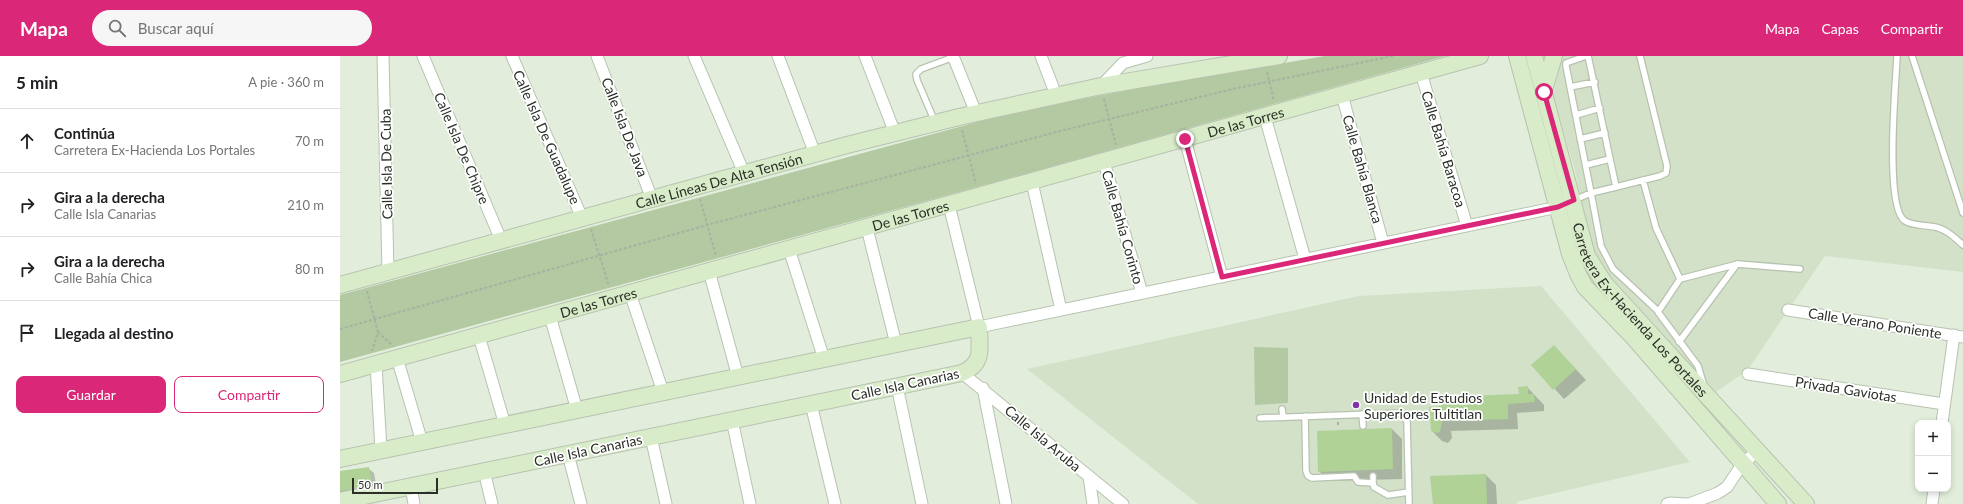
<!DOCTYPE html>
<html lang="es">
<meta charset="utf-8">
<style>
:root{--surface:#fff;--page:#f6f6f6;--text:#202124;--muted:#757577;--line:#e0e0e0;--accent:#db2777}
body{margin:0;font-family:Lato,sans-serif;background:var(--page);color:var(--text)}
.controls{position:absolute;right:12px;bottom:12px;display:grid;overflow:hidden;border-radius:8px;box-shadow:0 2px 6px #0003}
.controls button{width:36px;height:36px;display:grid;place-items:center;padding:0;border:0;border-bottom:1px solid var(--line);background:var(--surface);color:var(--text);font:20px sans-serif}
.scale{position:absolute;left:12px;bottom:10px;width:86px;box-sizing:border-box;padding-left:4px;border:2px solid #2b2f28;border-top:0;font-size:11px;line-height:14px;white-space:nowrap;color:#2b2f28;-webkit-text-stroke:3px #fff;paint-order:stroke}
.stop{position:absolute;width:12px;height:12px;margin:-9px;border:3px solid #db2777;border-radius:50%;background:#fff}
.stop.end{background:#db2777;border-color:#fff;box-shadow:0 1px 4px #0008}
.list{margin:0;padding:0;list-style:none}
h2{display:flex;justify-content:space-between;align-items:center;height:52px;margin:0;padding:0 16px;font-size:17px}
h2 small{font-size:13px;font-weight:400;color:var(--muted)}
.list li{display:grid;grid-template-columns:26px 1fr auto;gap:12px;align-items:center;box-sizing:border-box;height:64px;padding:0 16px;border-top:1px solid var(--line)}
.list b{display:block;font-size:15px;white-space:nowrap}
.list p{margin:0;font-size:13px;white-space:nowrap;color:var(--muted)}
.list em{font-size:13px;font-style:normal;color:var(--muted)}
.actions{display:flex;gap:8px;padding:12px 16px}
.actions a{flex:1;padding:9px 0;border:1px solid var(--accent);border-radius:8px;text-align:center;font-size:14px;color:var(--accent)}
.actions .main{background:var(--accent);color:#fff}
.icon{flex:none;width:22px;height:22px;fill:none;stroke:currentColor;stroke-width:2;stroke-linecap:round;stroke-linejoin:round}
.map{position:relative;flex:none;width:1623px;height:448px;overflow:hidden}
header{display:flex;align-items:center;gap:24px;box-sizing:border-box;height:56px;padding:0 20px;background:var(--accent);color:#fff}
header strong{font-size:19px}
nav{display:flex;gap:22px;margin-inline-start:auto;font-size:14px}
.search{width:280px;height:36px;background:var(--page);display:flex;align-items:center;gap:10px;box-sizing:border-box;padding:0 14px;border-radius:22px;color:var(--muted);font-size:15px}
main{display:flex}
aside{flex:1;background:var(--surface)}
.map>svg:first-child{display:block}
</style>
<header>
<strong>Mapa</strong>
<div class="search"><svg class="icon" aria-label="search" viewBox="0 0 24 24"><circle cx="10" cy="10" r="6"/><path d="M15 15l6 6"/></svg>Buscar aquí</div>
<nav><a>Mapa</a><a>Capas</a><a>Compartir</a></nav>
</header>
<main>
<aside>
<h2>5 min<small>A pie · 360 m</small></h2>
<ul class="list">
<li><svg class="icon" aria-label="ahead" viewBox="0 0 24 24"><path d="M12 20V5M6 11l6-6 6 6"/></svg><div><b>Continúa</b><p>Carretera Ex-Hacienda Los Portales</p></div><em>70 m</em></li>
<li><svg class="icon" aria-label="right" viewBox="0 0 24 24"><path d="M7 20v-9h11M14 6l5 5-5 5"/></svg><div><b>Gira a la derecha</b><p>Calle Isla Canarias</p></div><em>210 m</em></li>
<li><svg class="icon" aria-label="right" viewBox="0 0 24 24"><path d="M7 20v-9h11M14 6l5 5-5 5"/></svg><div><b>Gira a la derecha</b><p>Calle Bahía Chica</p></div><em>80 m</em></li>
<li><svg class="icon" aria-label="arrive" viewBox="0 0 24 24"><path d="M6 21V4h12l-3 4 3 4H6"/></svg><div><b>Llegada al destino</b></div></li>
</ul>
<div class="actions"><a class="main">Guardar</a><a>Compartir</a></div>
</aside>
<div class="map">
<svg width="1623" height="448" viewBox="0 0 1623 448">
<rect width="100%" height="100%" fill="#e2eedb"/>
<!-- built -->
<path fill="#d3e1c9" d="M1221,0H1623V216L1485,200L1407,315L1374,337L1259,212L1250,184L1235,115L1213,39Z
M1201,230L1350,406L1189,443L1177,446L1176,448H858L687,313L1019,240Z"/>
<!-- green -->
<path fill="#b2c9a1" d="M985,0H1105L681,119L0,306V239L674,56L815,29Z
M914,291L948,292V347L915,349Z"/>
<!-- shadow -->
<path fill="#0003" d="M1214,290L1246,324L1224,343L1193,309Z
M1187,331L1204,349V355L1177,357L1178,373L1111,375L1112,382L1108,387L1102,385L1092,375L1102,351L1180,339Z
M1052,373L1062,383V423L989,425L979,415Z
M28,412L34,417L37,434L0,443V416Z
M1146,419L1156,429L1157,448H1094L1092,421Z"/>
<!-- building -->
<path fill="#b0d297" d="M1214,289L1236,313L1213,334L1191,309Z
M1188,330V338H1194L1195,346L1168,348V363L1102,365L1100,376L1097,377L1091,375L1089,351L1101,350V341L1179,338L1178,331Z
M1052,372L1053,413L978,416L977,375Z
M29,411L32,429L0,435V415Z
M1146,418L1147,448H1093L1090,420Z"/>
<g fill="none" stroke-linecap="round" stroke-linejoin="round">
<!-- lane casing -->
<g stroke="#b7c2b0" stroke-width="8">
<path id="lane" d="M1246,0L1226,7V10L1251,137L1276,131
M1248,0L1276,131L1320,120L1326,117L1327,110L1300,0
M1557,0C1556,26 1544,152 1565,165C1573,170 1586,169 1595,171C1606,173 1615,182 1623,189
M1572,0L1623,157
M1230,31L1255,26
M1236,59L1260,52
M595,66L577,24L576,18L581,13L614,1
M1240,83L1265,77
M1246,109L1270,103
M1303,124L1316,172L1340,223L1318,256L1358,310L1364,330
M1234,144L1251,137L1261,190L1273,213L1318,255
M1340,223L1398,208L1460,213
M1339,286L1397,208
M942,353L943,361
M1022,358L1023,370
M965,360L966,415L968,420L972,422L1014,420L1018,426L1033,427L1034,431L1048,439L1069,436
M920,362L1060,357L1067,365L1069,448
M1033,420V427"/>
</g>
<!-- street casing -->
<g stroke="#b7c2b0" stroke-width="13">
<path id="street" d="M43,0L48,216
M83,0L161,184
M172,0L242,162
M257,0L312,143
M354,0L404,117
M438,0L475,98
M525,0L555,77
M613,0L636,57
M701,0L716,39
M1081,17L1127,170
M761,30L783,7L807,0
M1002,39L1043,187
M925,61L965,203
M845,83L882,221
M764,106L802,237
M692,126L721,254
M609,149L639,271L1218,151L1224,148
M527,172L556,288
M449,193L484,303
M369,215L398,321
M290,237L323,336
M1448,254L1623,281
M210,260L237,354
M139,280L165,369
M57,302L82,386
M36,308L41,394
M622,317L783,448
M1408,318L1604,348
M557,330L582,448
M643,332L666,448
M471,348L495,448
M392,364L410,448
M1602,367L1614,279
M311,381L326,448
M228,398L241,448
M144,415L152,448
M749,421L753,448
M71,430L74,448
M1327,448L1330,447L1347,448
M1349,448L1378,437L1387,431L1403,407L1418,395
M1592,448L1594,433"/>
</g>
<!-- secondary casing -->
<g stroke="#b7c2b0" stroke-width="18">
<g id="secondary">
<path d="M1177,0L1230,198L1238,218L1245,231L1295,283L1438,448"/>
<path id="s1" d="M1194,0L1247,200L1265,228L1466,448"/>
<path d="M1204,34L1214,0"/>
<path id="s2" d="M0,229L507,89L619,61L761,30L939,0"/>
<path id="s3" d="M0,318L1140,0"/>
<path d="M0,403L639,271C639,292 645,307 622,317L0,445"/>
</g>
</g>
<!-- path -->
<path stroke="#a8b1a2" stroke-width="2" stroke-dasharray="3 2" stroke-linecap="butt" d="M927,16L934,45
M764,43L776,89
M622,74L636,128
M360,143L376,200
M251,173L269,230
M27,235L38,276L32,295
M0,273L367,169L724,74L893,33L1053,0
M38,276L53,290
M1072,359L1085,358
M998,366V371"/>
<!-- lane -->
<use href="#lane" stroke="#fff" stroke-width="5.5"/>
<!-- street -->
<use href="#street" stroke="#fff" stroke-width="11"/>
<!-- secondary -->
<use href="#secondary" stroke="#d9ecc9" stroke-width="16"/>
</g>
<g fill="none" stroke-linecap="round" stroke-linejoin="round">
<!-- route -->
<path stroke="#db2777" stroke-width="5" d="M845,83L882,221L1218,151L1234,144L1204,36"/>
</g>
<!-- markers -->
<circle fill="#7f33a4" stroke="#fff" stroke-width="1.5" cx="1016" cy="349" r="4"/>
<g text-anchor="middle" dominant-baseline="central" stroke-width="3.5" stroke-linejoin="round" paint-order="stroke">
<!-- street labels -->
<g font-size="14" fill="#2b2f28" stroke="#fff">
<text stroke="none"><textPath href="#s3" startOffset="940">De las Torres</textPath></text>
<text transform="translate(285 71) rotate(69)">Calle Isla De Java</text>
<text transform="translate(207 81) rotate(66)">Calle Isla De Guadalupe</text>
<text transform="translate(122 92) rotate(67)">Calle Isla De Chipre</text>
<text transform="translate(1104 93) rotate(73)">Calle Bahía Baracoa</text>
<text transform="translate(46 108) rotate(-91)">Calle Isla De Cuba</text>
<text transform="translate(1023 113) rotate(74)">Calle Bahía Blanca</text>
<text stroke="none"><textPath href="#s2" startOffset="393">Calle Líneas De Alta Tensión</textPath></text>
<text stroke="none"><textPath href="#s3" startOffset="592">De las Torres</textPath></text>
<text transform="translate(783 171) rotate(74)">Calle Bahía Corinto</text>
<text stroke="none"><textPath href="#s3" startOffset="268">De las Torres</textPath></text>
<text stroke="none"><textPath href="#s1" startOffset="281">Carretera Ex-Hacienda Los Portales</textPath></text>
<text transform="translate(1535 267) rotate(9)">Calle Verano Poniente</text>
<text transform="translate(565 328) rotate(-12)">Calle Isla Canarias</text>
<text transform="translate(1506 333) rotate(9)">Privada Gaviotas</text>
<text transform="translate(703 382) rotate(40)">Calle Isla Aruba</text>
<text transform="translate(248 394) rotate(-12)">Calle Isla Canarias</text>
</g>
<!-- poi labels -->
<g font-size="14" fill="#2b2f28" stroke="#fff" text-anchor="start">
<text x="1024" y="341">Unidad de Estudios<tspan x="1024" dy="16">Superiores Tultitlan</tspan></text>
</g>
</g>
</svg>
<div class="controls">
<button>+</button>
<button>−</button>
</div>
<div class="scale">50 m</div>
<div class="stop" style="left:1204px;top:36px"></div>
<div class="stop end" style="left:845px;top:83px"></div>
</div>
</main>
